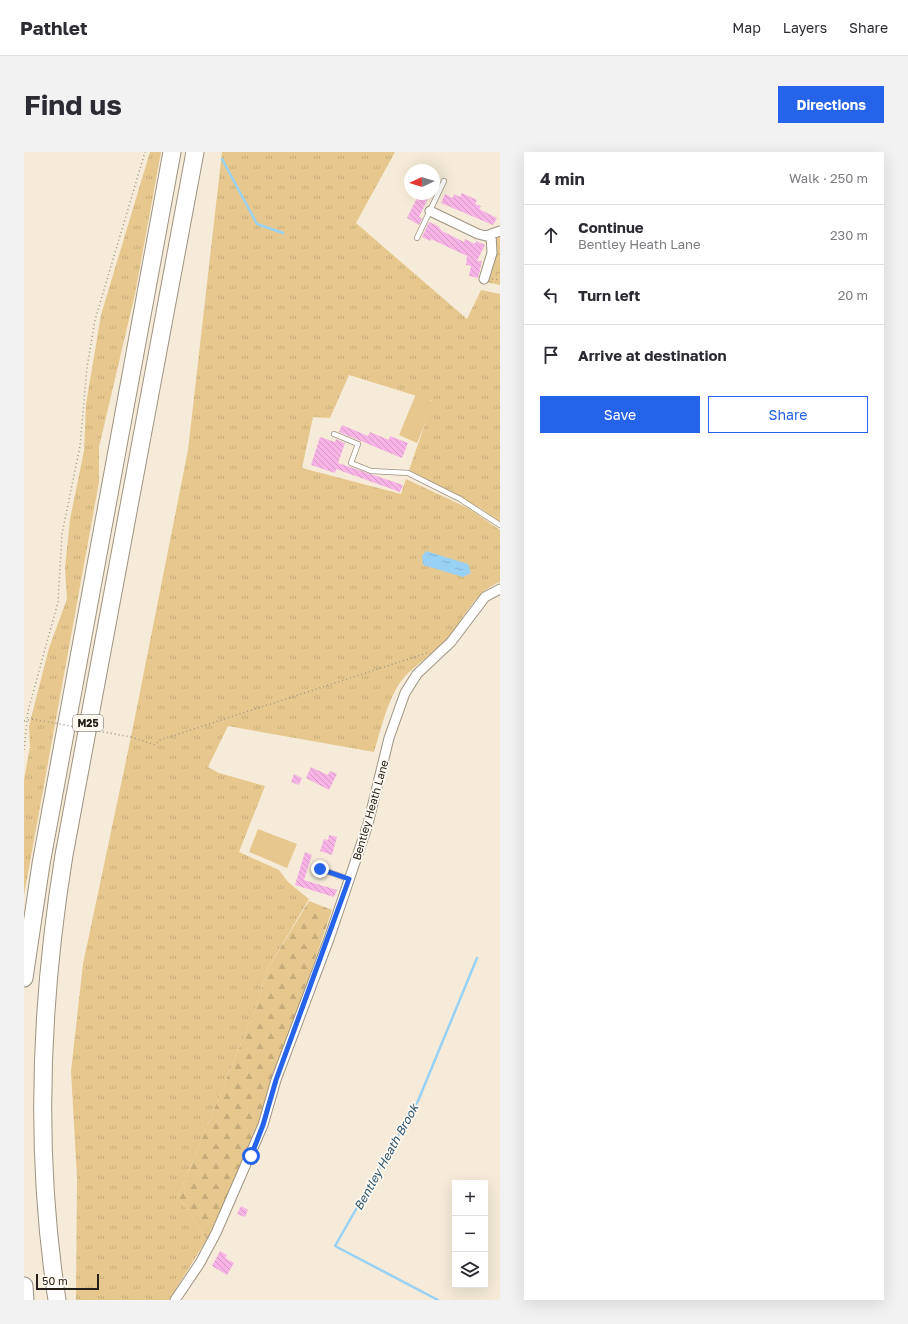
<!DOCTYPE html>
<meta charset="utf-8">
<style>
:root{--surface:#fff;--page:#f2f2f3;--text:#2b2b33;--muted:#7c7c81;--line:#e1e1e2;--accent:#2563eb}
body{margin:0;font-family:"Golos Text",sans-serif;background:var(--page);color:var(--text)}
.controls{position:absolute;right:12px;bottom:12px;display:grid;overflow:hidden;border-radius:0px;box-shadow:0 4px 16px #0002}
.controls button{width:36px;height:36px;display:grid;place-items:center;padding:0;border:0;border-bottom:1px solid var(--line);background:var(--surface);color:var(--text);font:20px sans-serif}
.compass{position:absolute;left:380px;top:12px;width:36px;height:36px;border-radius:50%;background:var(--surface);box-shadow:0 4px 16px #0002;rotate:266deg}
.scale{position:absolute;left:12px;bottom:10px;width:63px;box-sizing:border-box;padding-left:4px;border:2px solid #242019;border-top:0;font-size:11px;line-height:14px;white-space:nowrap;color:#242019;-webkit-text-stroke:3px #fef9f1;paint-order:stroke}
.stop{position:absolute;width:12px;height:12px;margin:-9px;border:3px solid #2563eb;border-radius:50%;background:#fff}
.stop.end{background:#2563eb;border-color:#fff;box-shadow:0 1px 4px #0008}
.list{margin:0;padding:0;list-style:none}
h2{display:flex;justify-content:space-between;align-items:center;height:52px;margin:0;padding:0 16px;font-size:17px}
h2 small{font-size:13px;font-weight:400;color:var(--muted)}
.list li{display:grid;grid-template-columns:26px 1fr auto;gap:12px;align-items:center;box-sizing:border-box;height:60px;padding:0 16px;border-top:1px solid var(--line)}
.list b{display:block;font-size:15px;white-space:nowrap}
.list p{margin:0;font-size:13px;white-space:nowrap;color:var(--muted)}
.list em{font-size:13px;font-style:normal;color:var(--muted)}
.actions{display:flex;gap:8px;padding:12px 16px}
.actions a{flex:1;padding:9px 0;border:1px solid var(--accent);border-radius:0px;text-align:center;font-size:14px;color:var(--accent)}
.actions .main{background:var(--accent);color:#fff}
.icon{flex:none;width:22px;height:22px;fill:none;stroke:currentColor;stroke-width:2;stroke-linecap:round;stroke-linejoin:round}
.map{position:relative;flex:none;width:476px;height:1148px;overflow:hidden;border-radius:0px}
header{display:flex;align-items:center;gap:24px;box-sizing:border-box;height:56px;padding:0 20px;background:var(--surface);border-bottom:1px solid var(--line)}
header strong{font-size:19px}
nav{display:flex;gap:22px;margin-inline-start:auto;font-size:14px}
.intro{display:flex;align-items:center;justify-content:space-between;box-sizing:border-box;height:96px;padding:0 24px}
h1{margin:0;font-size:28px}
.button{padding:10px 18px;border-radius:0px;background:var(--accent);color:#fff;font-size:14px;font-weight:700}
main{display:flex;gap:24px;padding:0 24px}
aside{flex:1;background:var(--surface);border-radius:0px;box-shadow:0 4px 16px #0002}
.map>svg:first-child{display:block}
</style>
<header>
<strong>Pathlet</strong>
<nav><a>Map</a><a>Layers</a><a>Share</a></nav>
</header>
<div class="intro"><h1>Find us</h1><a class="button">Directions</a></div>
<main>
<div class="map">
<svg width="476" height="1148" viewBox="0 0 476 1148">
<defs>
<pattern id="grass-tufts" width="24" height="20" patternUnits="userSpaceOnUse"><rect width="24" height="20" fill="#e6c88e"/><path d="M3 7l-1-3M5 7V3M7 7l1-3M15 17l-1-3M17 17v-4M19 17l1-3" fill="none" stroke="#c5ac7a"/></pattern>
<pattern id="forest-firs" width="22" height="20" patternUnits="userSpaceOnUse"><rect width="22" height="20" fill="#e6c88e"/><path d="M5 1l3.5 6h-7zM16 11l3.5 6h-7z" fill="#c5ac7a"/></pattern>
<pattern id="park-crowns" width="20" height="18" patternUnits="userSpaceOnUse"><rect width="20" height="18" fill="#e6c88e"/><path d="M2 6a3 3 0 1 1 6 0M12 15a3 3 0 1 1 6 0" fill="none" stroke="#c5ac7a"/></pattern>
<pattern id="water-ripples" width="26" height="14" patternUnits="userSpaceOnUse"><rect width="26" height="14" fill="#99d1f4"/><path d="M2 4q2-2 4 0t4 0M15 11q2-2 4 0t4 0" fill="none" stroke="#84b3d1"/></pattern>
<pattern id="building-back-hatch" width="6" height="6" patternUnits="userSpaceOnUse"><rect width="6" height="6" fill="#f7b3e5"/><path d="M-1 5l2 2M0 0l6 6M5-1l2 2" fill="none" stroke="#d49ac4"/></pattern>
</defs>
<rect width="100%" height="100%" fill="#f6ebd8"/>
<!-- grass -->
<path fill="url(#grass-tufts)" d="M126,0H137L111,142L75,295V330L0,743V627L6,595L5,574L25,496L43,447L41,416L46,367L60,299L62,252L77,163Z
M198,0H371L332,71L443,167L457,138L476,142V370L456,356L385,318L409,249L325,223L306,266L289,265L278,316L377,342L382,327L444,356L476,378V430C449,440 439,470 420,490C404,507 382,517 371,539C361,558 356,580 350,600L204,574L184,615L195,621L241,634L215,700L255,718L264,730L285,747L243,818L233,853L154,1045L183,1087L145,1148H52L53,1026L47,919L59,812L107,585L164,298Z"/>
<!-- forest -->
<path fill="url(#forest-firs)" d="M285,749L308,758L268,875L255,907L236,969L210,1032L183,1087L154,1045L233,853L243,818Z"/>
<!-- park -->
<path fill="url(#park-crowns)" d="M476,82V133L462,130L472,87Z"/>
<!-- pitch -->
<path fill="#e6c88e" d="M392,242L410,250L393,291L375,283Z
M234,677L273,692L263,716L225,700Z"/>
<!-- water -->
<path fill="url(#water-ripples)" d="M402,399L444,412L447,421L439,425L399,413L398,404Z"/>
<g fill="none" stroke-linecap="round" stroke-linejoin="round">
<!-- stream -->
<path stroke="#99d1f4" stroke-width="2.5" d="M198,7L233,72L259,81
M414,1148L311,1094L394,949L453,806"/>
</g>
<!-- building -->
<path fill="url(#building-back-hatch)" d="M438,41L453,48L451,52L457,54L455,57L473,66L469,73L417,51L421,42L429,46L430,42L436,45Z
M395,42H406L395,65L398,67L395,73L383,66Z
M405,70L414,74L418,79L440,90L441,87L451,92L452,89L461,93L453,109H458L454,126L445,124L447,114L442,113L443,104L407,87L406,89L398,85Z
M318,273L344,284L346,280L365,288L366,284L384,291L378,306L315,280Z
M296,285L311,290L312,287L321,291L314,311L379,333L376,340L312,317L311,321L287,313Z
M287,615L304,623L306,619L313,622L305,638L282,626Z
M270,622L278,626L275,633L267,630Z
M305,683L313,685L308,703L296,699L300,687L304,688Z
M281,700L288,703L280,728L313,738L310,745L271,733Z
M217,1054L224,1058L221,1065L213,1062Z
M196,1099L203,1103L201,1106L210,1111L203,1123L188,1114Z"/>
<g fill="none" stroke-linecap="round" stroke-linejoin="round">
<!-- service casing -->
<g stroke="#9d9381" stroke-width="6">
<path id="service" d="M393,86L420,29
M310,282L334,292L327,311L347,319L384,321L436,347L476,373
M296,717L325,727"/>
</g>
<!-- minor casing -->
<g stroke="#9d9381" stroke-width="11">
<path id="minor" d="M406,59L454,82L462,84L476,79
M460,127L468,101L467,82
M151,1148L176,1111L192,1081L239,973L252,928L305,787L344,672L365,586L381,541L393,522L427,490L461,445L476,437"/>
</g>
<!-- motorway casing -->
<g stroke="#9d9381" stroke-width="19">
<path id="motorway" d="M0,826L17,712L148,0
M0,1134L1,1148
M33,1148C10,999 16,851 40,703L171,0"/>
</g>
<!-- path -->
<path stroke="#9e9688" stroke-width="1.5" stroke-dasharray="1 3" stroke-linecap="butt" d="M468,127L476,128
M0,569L8,567
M107,585L131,593L136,588L403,501
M0,598L4,559L34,450L38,382L56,294L63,215L71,168L121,0"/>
<!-- service -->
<use href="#service" stroke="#fff" stroke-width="4.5"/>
<!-- minor -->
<use href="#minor" stroke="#fff" stroke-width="9"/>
<!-- motorway -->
<use href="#motorway" stroke="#fff" stroke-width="17"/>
<!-- path-bridge -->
<path stroke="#9e9688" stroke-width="1.5" stroke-dasharray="1 3" stroke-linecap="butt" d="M8,567L107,585"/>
</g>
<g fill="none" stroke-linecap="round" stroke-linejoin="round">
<!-- route -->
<path stroke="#2563eb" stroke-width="5" d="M227,1004L239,973L252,928L325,727L296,717"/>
</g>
<g text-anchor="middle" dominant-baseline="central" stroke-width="3.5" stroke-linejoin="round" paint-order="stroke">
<!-- shield labels -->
<rect fill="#fef9f1" stroke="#65615a" stroke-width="1" x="49" y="563" width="30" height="16" rx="3"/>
<g font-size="10" font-weight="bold" fill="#242019">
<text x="64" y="571">M25</text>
</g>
<!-- street labels -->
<g font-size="11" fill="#242019" stroke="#fef9f1">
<text transform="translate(346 658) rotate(-74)">Bentley Heath Lane</text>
</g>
<!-- water labels -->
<g font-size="12" font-style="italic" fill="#2a556d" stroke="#fef9f1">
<text transform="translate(362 1005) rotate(-61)">Bentley Heath Brook</text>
</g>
</g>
</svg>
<div class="controls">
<button>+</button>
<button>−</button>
<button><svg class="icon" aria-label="layers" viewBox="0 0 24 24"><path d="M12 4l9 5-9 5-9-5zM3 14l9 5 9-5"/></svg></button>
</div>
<svg class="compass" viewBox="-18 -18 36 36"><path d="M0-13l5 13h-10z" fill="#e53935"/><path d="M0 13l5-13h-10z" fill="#7c7c81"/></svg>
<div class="scale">50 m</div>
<div class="stop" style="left:227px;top:1004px"></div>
<div class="stop end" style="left:296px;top:717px"></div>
</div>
<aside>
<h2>4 min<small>Walk · 250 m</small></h2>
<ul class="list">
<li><svg class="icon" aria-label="ahead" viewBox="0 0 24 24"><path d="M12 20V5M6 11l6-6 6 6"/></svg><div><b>Continue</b><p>Bentley Heath Lane</p></div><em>230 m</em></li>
<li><svg class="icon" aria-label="left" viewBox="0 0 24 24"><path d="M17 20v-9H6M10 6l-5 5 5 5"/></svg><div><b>Turn left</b></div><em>20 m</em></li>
<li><svg class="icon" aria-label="arrive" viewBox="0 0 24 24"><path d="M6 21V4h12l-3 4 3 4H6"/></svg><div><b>Arrive at destination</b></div></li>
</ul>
<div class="actions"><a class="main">Save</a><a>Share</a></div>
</aside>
</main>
